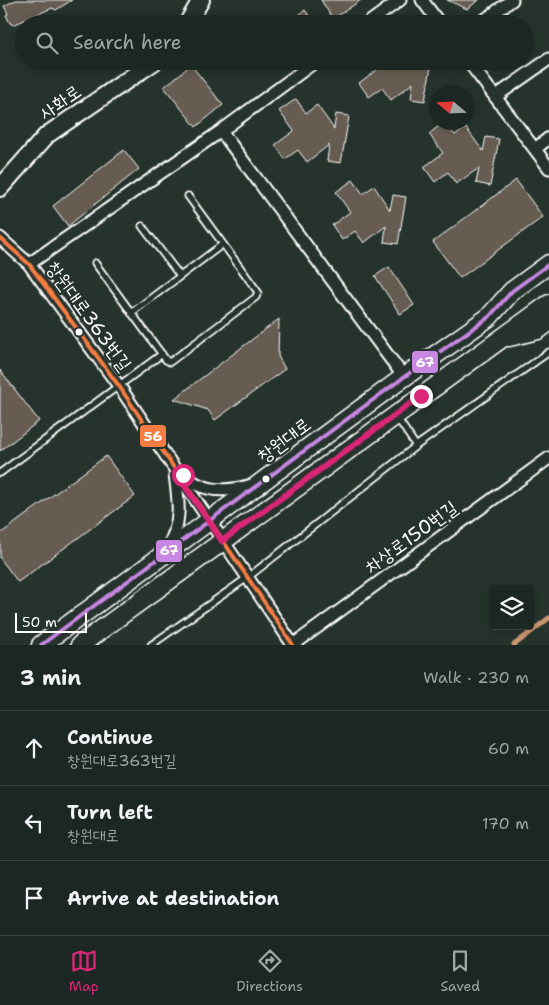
<!DOCTYPE html>
<meta charset="utf-8">
<style>
:root{--surface:#1c2622;--page:#252e2a;--text:#f1f3f6;--muted:#a0a5a5;--line:#3a4340;--accent:#db2777}
body{margin:0;font-family:"Shantell Sans","Poor Story",sans-serif;background:var(--page);color:var(--text)}
.controls{position:absolute;right:15px;bottom:15px;display:grid;overflow:hidden;border-radius:5px;box-shadow:0 2px 8px #0003}
.controls button{width:45px;height:45px;display:grid;place-items:center;padding:0;border:0;border-bottom:1px solid var(--line);background:var(--surface);color:var(--text);font:25px sans-serif}
.compass{position:absolute;left:429px;top:85px;width:45px;height:45px;border-radius:50%;background:var(--surface);box-shadow:0 2px 8px #0003;rotate:289deg}
.scale{position:absolute;left:15px;bottom:12px;width:72px;box-sizing:border-box;padding-left:5px;border:2px solid #fff;border-top:0;font-size:14px;line-height:18px;white-space:nowrap;color:#fff;-webkit-text-stroke:4px #26332d;paint-order:stroke}
.stop{position:absolute;width:15px;height:15px;margin:-11px;border:4px solid #db2777;border-radius:50%;background:#fff}
.stop.end{background:#db2777;border-color:#fff;box-shadow:0 1px 5px #0008}
.list{margin:0;padding:0;list-style:none}
h2{display:flex;justify-content:space-between;align-items:center;height:65px;margin:0;padding:0 20px;font-size:21px}
h2 small{font-size:16px;font-weight:400;color:var(--muted)}
.list li{display:grid;grid-template-columns:32px 1fr auto;gap:15px;align-items:center;box-sizing:border-box;height:75px;padding:0 20px;border-top:1px solid var(--line)}
.list b{display:block;font-size:19px;white-space:nowrap}
.list p{margin:0;font-size:16px;white-space:nowrap;color:var(--muted)}
.list em{font-size:16px;font-style:normal;color:var(--muted)}
.icon{flex:none;width:28px;height:28px;fill:none;stroke:currentColor;stroke-width:2;stroke-linecap:round;stroke-linejoin:round}
.map{position:relative;flex:none;width:549px;height:645px;overflow:hidden}
.search{position:absolute;background:var(--surface);box-shadow:0 2px 8px #0003;left:15px;right:15px;top:15px;height:55px;display:flex;align-items:center;gap:12px;box-sizing:border-box;padding:0 18px;border-radius:28px;color:var(--muted);font-size:19px}
.sheet{height:290px;background:var(--surface)}
nav{display:flex;justify-content:space-around;align-items:center;box-sizing:border-box;height:70px;border-top:1px solid var(--line);background:var(--surface);font-size:14px;color:var(--muted)}
nav a{display:grid;justify-items:center;gap:2px}
nav .on{color:var(--accent)}
.map>svg:first-child{display:block}
</style>
<div class="map">
<svg width="549" height="645" viewBox="0 0 549 645">
<rect width="100%" height="100%" fill="#26332d"/>
<filter id="ink" filterUnits="userSpaceOnUse"><feTurbulence type="fractalNoise" baseFrequency=".02" numOctaves="2"/><feDisplacementMap in="SourceGraphic" scale="10" xChannelSelector="R" yChannelSelector="G"/><feConvolveMatrix kernelMatrix="1 2 1 2 8 2 1 2 1" color-interpolation-filters="sRGB"/></filter>
<g filter="url(#ink)">
<!-- building -->
<path fill="#665b51" stroke="#fff" d="M16,0H72L56,10L52,8L13,25L10,23L6,15L8,14L4,6Z
M321,0H361L333,19Z
M447,0H479L467,9Z
M305,10L315,24H288Z
M372,61H432L425,101L411,99L413,83L391,100L382,88L369,97L359,83L378,69Z
M191,65L223,105L196,127L164,87Z
M296,99L306,113L317,105L334,129L336,114L349,116L341,163L327,161L329,145L307,162L298,150L285,159L275,145L294,131L279,111Z
M444,122L455,135L466,128L483,151L486,137L499,139L490,186L476,183L479,168L456,184L448,172L435,182L424,167L443,153L429,134Z
M124,150L139,169L68,226L53,206Z
M353,180L363,194L374,186L390,210L393,195L406,197L398,244L384,242L386,226L364,243L355,231L342,240L332,225L350,212L336,192Z
M516,180L543,217L460,278L433,242Z
M389,267L414,305L400,314L375,276Z
M279,319L278,356L285,369L215,420L208,410L174,399Z
M0,370L39,421L0,451Z
M106,456L135,496L18,582L0,558V534Z"/>
<g fill="none" stroke-linecap="round" stroke-linejoin="round">
<!-- service casing -->
<g stroke="#fff" stroke-width="9">
<path id="service" d="M142,226L180,276
M95,263L166,360L170,362L256,297L258,292L188,196
M131,313L223,244
M396,416L416,446L549,352
M0,473L162,354
M151,645L247,578L416,446"/>
</g>
<!-- minor casing -->
<g stroke="#fff" stroke-width="15">
<path id="minor" d="M422,0L440,24
M367,24L400,0
M479,24L512,0
M468,61L549,168
M495,97L549,59
M221,131L404,377
M535,149L549,138
M0,238L29,264L119,386L293,645
M29,264L221,131L316,61
M176,472C184,475 190,480 197,484C215,493 234,490 252,485
M167,549C182,523 179,503 175,475
M293,645L549,458"/>
</g>
<!-- secondary casing -->
<g stroke="#fff" stroke-width="20">
<path id="secondary" d="M187,24L201,0
M0,188L47,135L155,61"/>
</g>
<!-- primary casing -->
<g stroke="#fff" stroke-width="21">
<path id="primary" d="M509,337L538,330L549,322
M41,645L404,377L489,317L512,291L549,264
M80,645L549,304"/>
</g>
<!-- service -->
<use href="#service" stroke="#26332d" stroke-width="5.5"/>
<!-- minor -->
<use href="#minor" stroke="#26332d" stroke-width="11"/>
<!-- secondary -->
<use href="#secondary" stroke="#26332d" stroke-width="16"/>
<!-- primary -->
<use href="#primary" stroke="#26332d" stroke-width="18"/>
<!-- bus-1 casing -->
<g stroke="#26332d" stroke-width="8">
<path id="bus-1" d="M0,238L29,264L119,386L293,645"/>
</g>
<!-- bus-2 casing -->
<g stroke="#26332d" stroke-width="8">
<path id="bus-2" d="M41,645L404,377L489,317L512,291L549,264"/>
</g>
<!-- bus-1 -->
<use href="#bus-1" stroke="#f77d43" stroke-width="4"/>
<!-- bus-2 -->
<use href="#bus-2" stroke="#c787e3" stroke-width="4"/>
<!-- rail-1 casing -->
<g stroke="#26332d" stroke-width="9">
<path id="rail-1" d="M514,645L549,618"/>
</g>
<!-- rail-1 -->
<use href="#rail-1" stroke="#cd976f" stroke-width="5"/>
</g>
</g>
<g fill="none" stroke-linecap="round" stroke-linejoin="round" filter="url(#ink)">
<!-- route -->
<path stroke="#db2777" stroke-width="6" d="M183,475L175,471L222,541L421,396"/>
</g>
<!-- markers -->
<g fill="#fff" stroke="#26332d" stroke-width="2">
<circle cx="79" cy="332" r="4.5"/>
<circle cx="266" cy="479" r="4.5"/>
</g>
<g text-anchor="middle" dominant-baseline="central" stroke-width="4.5" stroke-linejoin="round" paint-order="stroke">
<!-- street labels -->
<g font-size="19" fill="#fff" stroke="#26332d">
<text transform="translate(60 102) rotate(-35)">사화로</text>
<text transform="translate(89 316) rotate(54)">창원대로363번길</text>
<text transform="translate(284 440) rotate(-37)">창원대로</text>
<text transform="translate(411 537) rotate(-36)">차상로150번길</text>
</g>
</g>
<g stroke="#26332d" stroke-width="2">
<rect x="411" y="350" width="28" height="24" rx="5" fill="#c787e3"/>
<rect x="139" y="424" width="28" height="24" rx="5" fill="#f77d43"/>
<rect x="155" y="539" width="28" height="24" rx="5" fill="#c787e3"/>
</g>
<g font-size="14" text-anchor="middle" font-weight="bold" fill="#fff">
<text x="425" y="367">67</text>
<text x="153" y="441">56</text>
<text x="169" y="555">67</text>
</g>
</svg>
<div class="controls">
<button><svg class="icon" aria-label="layers" viewBox="0 0 24 24"><path d="M12 4l9 5-9 5-9-5zM3 14l9 5 9-5"/></svg></button>
</div>
<svg class="compass" viewBox="-18 -18 36 36"><path d="M0-13l5 13h-10z" fill="#e53935"/><path d="M0 13l5-13h-10z" fill="#a0a5a5"/></svg>
<div class="scale">50 m</div>
<div class="stop" style="left:183px;top:475px"></div>
<div class="stop end" style="left:421px;top:396px"></div>
<div class="search"><svg class="icon" aria-label="search" viewBox="0 0 24 24"><circle cx="10" cy="10" r="6"/><path d="M15 15l6 6"/></svg>Search here</div>
</div>
<section class="sheet">
<h2>3 min<small>Walk · 230 m</small></h2>
<ul class="list">
<li><svg class="icon" aria-label="ahead" viewBox="0 0 24 24"><path d="M12 20V5M6 11l6-6 6 6"/></svg><div><b>Continue</b><p>창원대로363번길</p></div><em>60 m</em></li>
<li><svg class="icon" aria-label="left" viewBox="0 0 24 24"><path d="M17 20v-9H6M10 6l-5 5 5 5"/></svg><div><b>Turn left</b><p>창원대로</p></div><em>170 m</em></li>
<li><svg class="icon" aria-label="arrive" viewBox="0 0 24 24"><path d="M6 21V4h12l-3 4 3 4H6"/></svg><div><b>Arrive at destination</b></div></li>
</ul>
</section>
<nav>
<a class="on"><svg class="icon" aria-label="map" viewBox="0 0 24 24"><path d="M3 6l6-2 6 2 6-2v14l-6 2-6-2-6 2zM9 4v14M15 6v14"/></svg>Map</a>
<a><svg class="icon" aria-label="directions" viewBox="0 0 24 24"><path d="M12 3l9 9-9 9-9-9zM9 14v-3h6M13 9l2 2-2 2"/></svg>Directions</a>
<a><svg class="icon" aria-label="saved" viewBox="0 0 24 24"><path d="M7 4h10v16l-5-4-5 4z"/></svg>Saved</a>
</nav>
